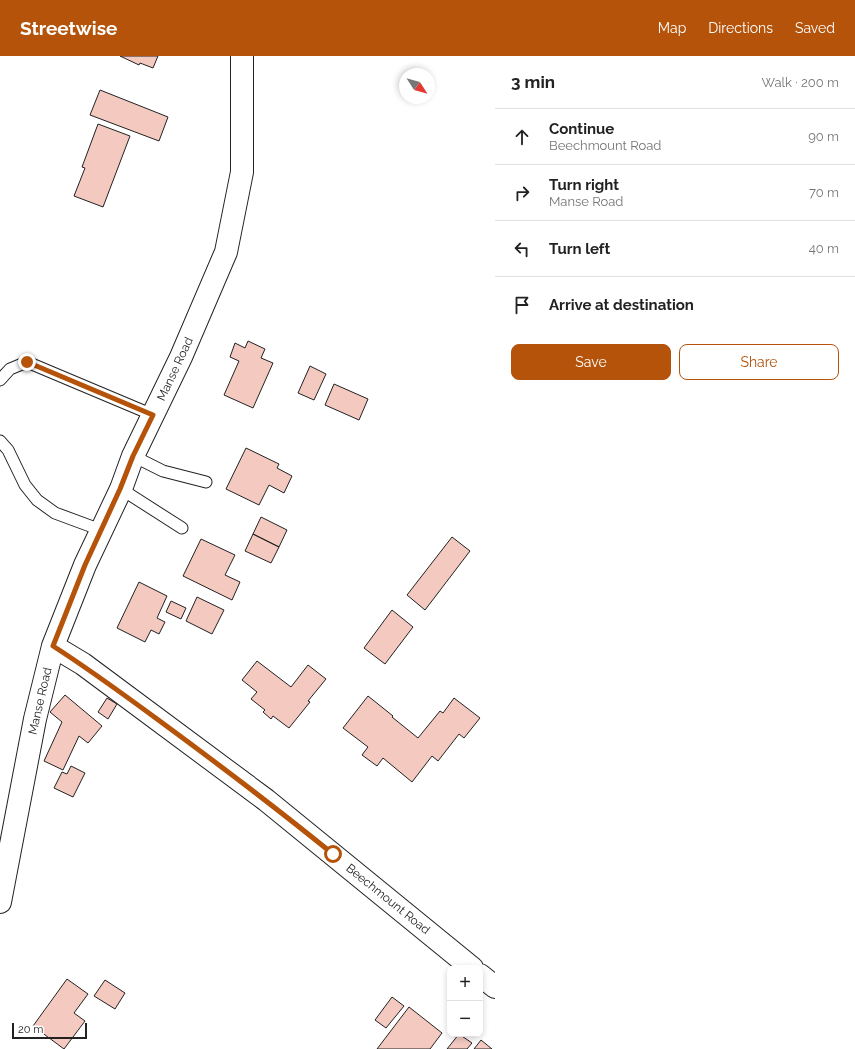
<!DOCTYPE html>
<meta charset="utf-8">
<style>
:root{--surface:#fff;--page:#f6f6f6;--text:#222;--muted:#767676;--line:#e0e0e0;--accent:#b45309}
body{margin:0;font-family:Raleway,sans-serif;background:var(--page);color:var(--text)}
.controls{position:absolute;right:12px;bottom:12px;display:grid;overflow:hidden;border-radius:8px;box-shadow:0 2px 6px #0003}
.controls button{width:36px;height:36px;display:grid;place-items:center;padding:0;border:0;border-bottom:1px solid var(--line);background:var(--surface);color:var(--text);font:20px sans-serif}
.compass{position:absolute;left:399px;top:12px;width:36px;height:36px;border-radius:50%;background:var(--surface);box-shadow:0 2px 6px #0003;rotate:126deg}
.scale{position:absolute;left:12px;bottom:10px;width:75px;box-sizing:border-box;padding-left:4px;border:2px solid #222;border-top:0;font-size:11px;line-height:14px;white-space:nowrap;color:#222;-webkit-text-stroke:3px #fff;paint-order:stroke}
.stop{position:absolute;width:12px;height:12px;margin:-9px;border:3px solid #b45309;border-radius:50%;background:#fff}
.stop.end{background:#b45309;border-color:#fff;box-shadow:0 1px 4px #0008}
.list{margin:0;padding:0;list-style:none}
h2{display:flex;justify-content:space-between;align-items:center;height:52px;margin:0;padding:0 16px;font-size:17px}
h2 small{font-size:13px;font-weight:400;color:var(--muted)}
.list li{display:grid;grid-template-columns:26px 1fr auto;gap:12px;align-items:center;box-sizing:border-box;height:56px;padding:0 16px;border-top:1px solid var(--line)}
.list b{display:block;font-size:15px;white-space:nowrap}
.list p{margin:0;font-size:13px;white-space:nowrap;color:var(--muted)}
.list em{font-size:13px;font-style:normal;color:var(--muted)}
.actions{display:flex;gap:8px;padding:12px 16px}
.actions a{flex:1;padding:9px 0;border:1px solid var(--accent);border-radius:8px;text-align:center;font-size:14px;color:var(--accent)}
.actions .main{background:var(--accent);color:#fff}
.icon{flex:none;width:22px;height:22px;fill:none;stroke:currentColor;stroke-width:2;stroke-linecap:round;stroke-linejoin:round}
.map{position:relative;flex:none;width:495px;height:993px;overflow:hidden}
header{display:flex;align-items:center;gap:24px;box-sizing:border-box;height:56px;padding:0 20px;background:var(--accent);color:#fff}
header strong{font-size:19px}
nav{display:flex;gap:22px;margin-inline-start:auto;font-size:14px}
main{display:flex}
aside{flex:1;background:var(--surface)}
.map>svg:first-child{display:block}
</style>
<header>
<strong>Streetwise</strong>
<nav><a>Map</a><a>Directions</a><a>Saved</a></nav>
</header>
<main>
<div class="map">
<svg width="495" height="993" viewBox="0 0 495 993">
<rect width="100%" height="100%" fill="#fff"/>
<!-- building -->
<path fill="#f3c9c0" stroke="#222" d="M120,0H158L153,12L140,7L139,9Z
M100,34L168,61L159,85L90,59Z
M98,68L130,80L103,151L74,140L85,112L82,111Z
M248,285L265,293L261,302L273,307L253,352L224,339L239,305L230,301L235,287L245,292Z
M310,310L326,318L314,344L298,337Z
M334,328L368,343L359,364L325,349Z
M246,392L279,408L277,412L292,420L284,437L269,429L259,449L226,433Z
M261,461L287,474L279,491L253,478Z
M253,478L279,491L271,507L245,495Z
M452,481L470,495L425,554L407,539Z
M201,483L235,499L225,519L240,526L232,544L183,520Z
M139,526L167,540L157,562L165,566L159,578L151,574L145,586L117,572Z
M197,541L224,554L212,578L186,565Z
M171,545L186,552L181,563L166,556Z
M392,554L413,571L385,608L364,592Z
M257,605L291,631L308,609L326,623L308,645L310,646L289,672L273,660L271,663L263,656L265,654L251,643L257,636L242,624Z
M65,639L102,670L88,687L79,680L63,714L44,705L62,666L50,656Z
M368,640L393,660L392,661L418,682L440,655L443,657L454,642L480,662L464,682L459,678L438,705L432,700L412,726L383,702L377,710L362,699L368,691L343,672Z
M107,642L117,648L108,663L98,656Z
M71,710L85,717L73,741L54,732L62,716L67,718Z
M67,923L88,938L74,957L85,965L64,993L33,970Z
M105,924L125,937L115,953L94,940Z
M392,941L404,950L386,972L375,964Z
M409,951L442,977L430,993H377Z
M459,978L472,987L467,993H447Z
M481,984L492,993H474Z"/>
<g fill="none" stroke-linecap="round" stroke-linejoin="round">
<!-- lane casing -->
<g stroke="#222" stroke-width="13">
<path id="lane" d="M0,324L10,313L27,306L153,359
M0,385L8,394L25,429L37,444L55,457L101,474
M133,400L163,415L206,426
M121,433L182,472"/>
</g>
<!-- street casing -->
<g stroke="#222" stroke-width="24">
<path id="street" d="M53,590L83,608L266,744L472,912
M0,846L35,663L53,590L85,509L121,433L133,400L181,301L226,196L242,116V0
M480,919L495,931"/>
</g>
<!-- lane -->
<use href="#lane" stroke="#fff" stroke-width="11"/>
<!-- street -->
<use href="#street" stroke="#fff" stroke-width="22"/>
</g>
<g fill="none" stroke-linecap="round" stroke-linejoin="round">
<!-- route -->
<path stroke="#b45309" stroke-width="5" d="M27,306L153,359L133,400L120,433L85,509L53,590C89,613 123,638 157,663C217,707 275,751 333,798"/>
</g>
<g text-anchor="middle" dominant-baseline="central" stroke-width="3" stroke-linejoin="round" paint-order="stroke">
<!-- street labels -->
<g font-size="12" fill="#222" stroke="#fff">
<text transform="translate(175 313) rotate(-65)">Manse Road</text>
<text transform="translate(40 645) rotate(-77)">Manse Road</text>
<text transform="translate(388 843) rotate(39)">Beechmount Road</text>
</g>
</g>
</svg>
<div class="controls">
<button>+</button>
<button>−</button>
</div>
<svg class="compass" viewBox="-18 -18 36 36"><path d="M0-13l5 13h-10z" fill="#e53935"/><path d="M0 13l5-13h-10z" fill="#767676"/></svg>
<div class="scale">20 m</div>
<div class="stop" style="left:333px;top:798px"></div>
<div class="stop end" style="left:27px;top:306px"></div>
</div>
<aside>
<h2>3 min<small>Walk · 200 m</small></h2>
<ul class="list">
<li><svg class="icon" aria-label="ahead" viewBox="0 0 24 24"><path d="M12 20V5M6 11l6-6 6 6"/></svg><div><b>Continue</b><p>Beechmount Road</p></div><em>90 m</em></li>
<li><svg class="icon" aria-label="right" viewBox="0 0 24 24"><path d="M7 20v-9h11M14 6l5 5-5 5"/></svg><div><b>Turn right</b><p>Manse Road</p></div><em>70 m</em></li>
<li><svg class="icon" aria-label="left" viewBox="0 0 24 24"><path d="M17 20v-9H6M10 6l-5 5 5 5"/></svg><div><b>Turn left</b></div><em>40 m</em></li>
<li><svg class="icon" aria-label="arrive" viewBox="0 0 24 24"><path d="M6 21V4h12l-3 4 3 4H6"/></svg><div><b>Arrive at destination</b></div></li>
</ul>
<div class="actions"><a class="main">Save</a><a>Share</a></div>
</aside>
</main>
